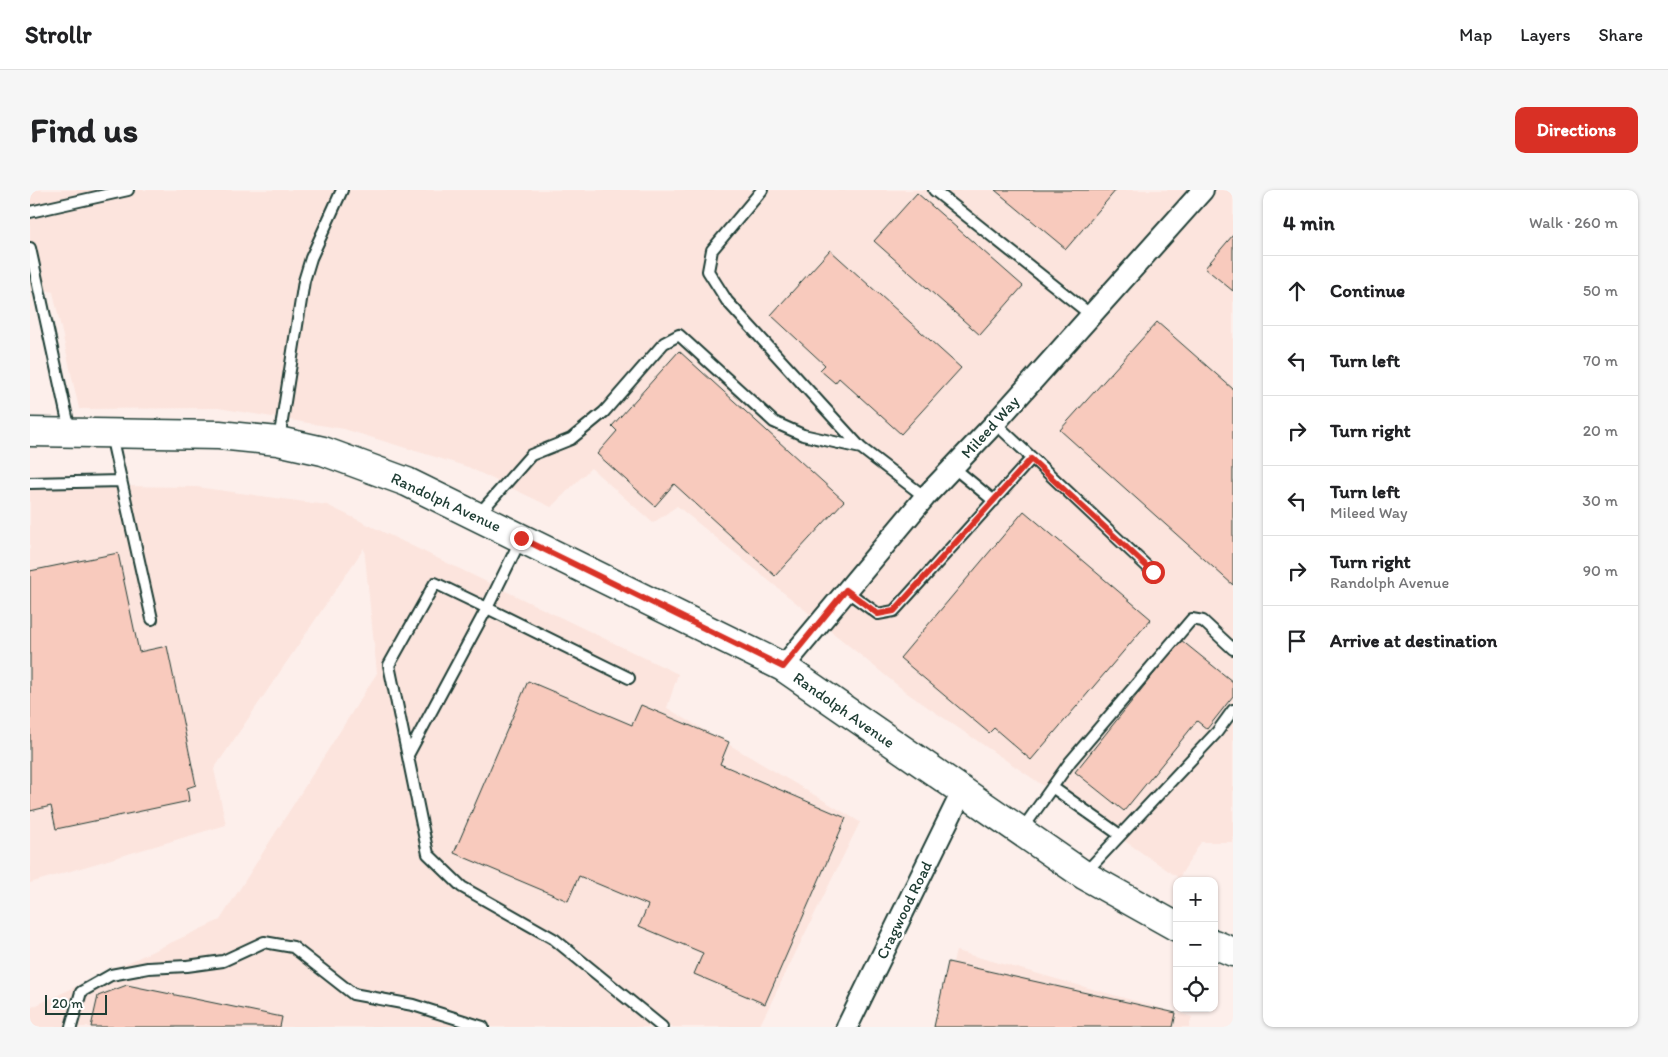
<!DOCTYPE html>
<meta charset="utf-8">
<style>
:root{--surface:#fff;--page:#f6f6f6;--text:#202124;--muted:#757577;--line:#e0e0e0;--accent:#d93025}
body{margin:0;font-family:Itim,sans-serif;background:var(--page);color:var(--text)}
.controls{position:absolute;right:15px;bottom:15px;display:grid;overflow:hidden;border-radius:10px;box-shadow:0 1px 4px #0004}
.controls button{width:45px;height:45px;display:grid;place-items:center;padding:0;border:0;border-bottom:1px solid var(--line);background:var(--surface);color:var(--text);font:25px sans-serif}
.scale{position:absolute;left:15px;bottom:12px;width:62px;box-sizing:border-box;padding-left:5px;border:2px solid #1f3d34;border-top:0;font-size:14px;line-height:18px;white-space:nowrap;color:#1f3d34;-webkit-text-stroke:4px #fff;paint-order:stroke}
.stop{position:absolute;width:15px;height:15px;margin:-11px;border:4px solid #d93025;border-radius:50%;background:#fff}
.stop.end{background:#d93025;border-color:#fff;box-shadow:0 1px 5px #0008}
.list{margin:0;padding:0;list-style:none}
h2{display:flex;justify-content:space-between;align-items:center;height:65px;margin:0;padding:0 20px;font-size:21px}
h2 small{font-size:16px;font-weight:400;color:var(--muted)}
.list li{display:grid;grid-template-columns:32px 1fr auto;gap:15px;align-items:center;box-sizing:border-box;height:70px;padding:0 20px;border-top:1px solid var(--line)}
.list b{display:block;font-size:19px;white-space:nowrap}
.list p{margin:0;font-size:16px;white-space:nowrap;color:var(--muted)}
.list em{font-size:16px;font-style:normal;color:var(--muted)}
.icon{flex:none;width:28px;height:28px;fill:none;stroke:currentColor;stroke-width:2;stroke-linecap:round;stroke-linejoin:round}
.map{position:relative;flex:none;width:1203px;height:837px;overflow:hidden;border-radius:10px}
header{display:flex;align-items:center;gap:30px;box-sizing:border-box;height:70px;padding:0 25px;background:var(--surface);border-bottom:1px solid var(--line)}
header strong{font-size:24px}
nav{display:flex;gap:28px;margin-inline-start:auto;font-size:18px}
.intro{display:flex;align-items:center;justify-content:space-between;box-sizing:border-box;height:120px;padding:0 30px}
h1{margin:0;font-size:35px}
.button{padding:12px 22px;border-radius:10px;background:var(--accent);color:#fff;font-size:18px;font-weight:700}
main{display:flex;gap:30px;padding:0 30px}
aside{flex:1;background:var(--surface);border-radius:10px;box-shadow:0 1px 4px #0004}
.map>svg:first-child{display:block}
</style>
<header>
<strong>Strollr</strong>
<nav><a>Map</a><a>Layers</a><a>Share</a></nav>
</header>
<div class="intro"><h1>Find us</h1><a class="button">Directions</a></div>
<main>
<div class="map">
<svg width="1203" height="837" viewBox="0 0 1203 837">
<rect width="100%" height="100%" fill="#fdefeb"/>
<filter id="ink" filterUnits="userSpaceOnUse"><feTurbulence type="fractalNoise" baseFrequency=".02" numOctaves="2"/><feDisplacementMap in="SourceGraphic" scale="10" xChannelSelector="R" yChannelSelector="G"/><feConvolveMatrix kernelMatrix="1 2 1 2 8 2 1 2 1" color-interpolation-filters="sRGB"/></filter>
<g filter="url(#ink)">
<!-- built -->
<path fill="#fce4dd" d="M0,0H1203V652H1171L1149,688L877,503L647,316L623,333L561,278L521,317L438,277L314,239L188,218L49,219L23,102L0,96Z
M0,295L166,297L297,315L648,484L637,518L830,632L729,837H0V818L190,730L347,483L334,358L184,579L196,635L0,693Z
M926,761L1162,827L1159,837H906Z"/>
<!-- building -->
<path fill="#f8cabd" stroke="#1f3d34" d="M965,0H1086L1036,59Z
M887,3L993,96L950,145L844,51Z
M1203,45V101L1175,78Z
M800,60L931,178L871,244L809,188L805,193L790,180L795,175L741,125Z
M1127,132L1203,199V395L1030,240Z
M649,161L814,311L745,386L644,294L625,316L567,264L587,241L582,236Z
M994,321L1121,429L1001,570L964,538L959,543L870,468Z
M88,363L109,462L137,456L166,595L157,598L159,611L26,639L21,616L0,621V381Z
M1151,450L1203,492V506L1177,539L1167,531L1094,621L1045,582Z
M498,491L602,535L611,515L699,552L690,574L816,628L735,814L664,784L673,763L609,736L618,715L549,686L538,711L424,663Z
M918,772L1146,823L1143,837H904Z
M97,795L252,827L250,837H61L68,806Z"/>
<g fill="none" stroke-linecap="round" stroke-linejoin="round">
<!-- service casing -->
<g stroke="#1f3d34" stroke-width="14">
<path id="service" d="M732,0L682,60L678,81L697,111L831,258L895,307
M904,0L1061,125
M0,22L98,0
M0,58L40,241
M965,233L1123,382
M81,245L122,429
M249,250L274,91L281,68L312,0
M923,277L964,311
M0,293L91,291
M448,325L501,265L541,249L574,222L634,153L649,145L744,232L773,245L831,258
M491,349L457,418L405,393L359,475L398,664L432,697L524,749L632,837
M815,400L848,424L864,421L1001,269
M378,565L457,418L599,488
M1022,597L1090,645
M991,641L1040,572L1162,429L1173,431L1203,459
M1054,684L1187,542L1203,520
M41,837L51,802L81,785L118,778L157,776L193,771L234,752L263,757L323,804L383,815L453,837"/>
</g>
<!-- minor casing -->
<g stroke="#1f3d34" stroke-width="24">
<path id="minor" d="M753,477L895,307L965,233L1173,0
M817,837L932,602"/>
</g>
<!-- secondary casing -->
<g stroke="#1f3d34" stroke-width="31">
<path id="secondary" d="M0,242L189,245L248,251L293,261L377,292L753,477L1054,685L1147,737
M1184,754L1203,762"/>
</g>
<!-- service -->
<use href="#service" stroke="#fff" stroke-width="10"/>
<!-- minor -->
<use href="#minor" stroke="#fff" stroke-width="20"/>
<!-- secondary -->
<use href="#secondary" stroke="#fff" stroke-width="28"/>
</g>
</g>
<g fill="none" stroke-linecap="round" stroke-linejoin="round" filter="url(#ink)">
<!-- route -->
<path stroke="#d93025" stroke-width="6" d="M491,348L753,477L816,400L848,424L864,421L1001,269L1123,382"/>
</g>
<g text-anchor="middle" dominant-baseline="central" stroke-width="5" stroke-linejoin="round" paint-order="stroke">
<!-- street labels -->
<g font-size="16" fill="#1f3d34" stroke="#fff">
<text transform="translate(960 237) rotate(-48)">Mileed Way</text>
<text transform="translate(416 312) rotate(25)">Randolph Avenue</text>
<text transform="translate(814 520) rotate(35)">Randolph Avenue</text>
<text transform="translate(874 720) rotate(-64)">Cragwood Road</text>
</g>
</g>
</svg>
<div class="controls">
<button>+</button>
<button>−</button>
<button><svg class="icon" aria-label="locate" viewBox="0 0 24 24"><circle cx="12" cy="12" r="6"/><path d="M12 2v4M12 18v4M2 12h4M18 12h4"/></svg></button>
</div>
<div class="scale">20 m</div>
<div class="stop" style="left:1123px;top:382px"></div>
<div class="stop end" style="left:491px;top:348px"></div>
</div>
<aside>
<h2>4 min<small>Walk · 260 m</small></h2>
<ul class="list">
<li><svg class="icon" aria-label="ahead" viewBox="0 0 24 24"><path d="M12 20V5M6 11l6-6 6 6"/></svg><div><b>Continue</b></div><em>50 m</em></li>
<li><svg class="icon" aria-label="left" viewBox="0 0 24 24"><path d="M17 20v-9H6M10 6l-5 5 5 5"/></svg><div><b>Turn left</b></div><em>70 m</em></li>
<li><svg class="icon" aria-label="right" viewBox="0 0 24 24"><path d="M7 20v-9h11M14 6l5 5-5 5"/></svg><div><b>Turn right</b></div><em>20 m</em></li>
<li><svg class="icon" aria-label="left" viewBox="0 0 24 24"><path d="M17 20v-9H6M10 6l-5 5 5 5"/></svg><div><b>Turn left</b><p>Mileed Way</p></div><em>30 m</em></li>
<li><svg class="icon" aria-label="right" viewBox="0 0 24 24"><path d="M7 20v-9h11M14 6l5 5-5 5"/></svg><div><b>Turn right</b><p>Randolph Avenue</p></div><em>90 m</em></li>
<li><svg class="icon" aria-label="arrive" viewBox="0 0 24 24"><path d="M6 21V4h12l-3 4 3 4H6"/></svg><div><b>Arrive at destination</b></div></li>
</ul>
</aside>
</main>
